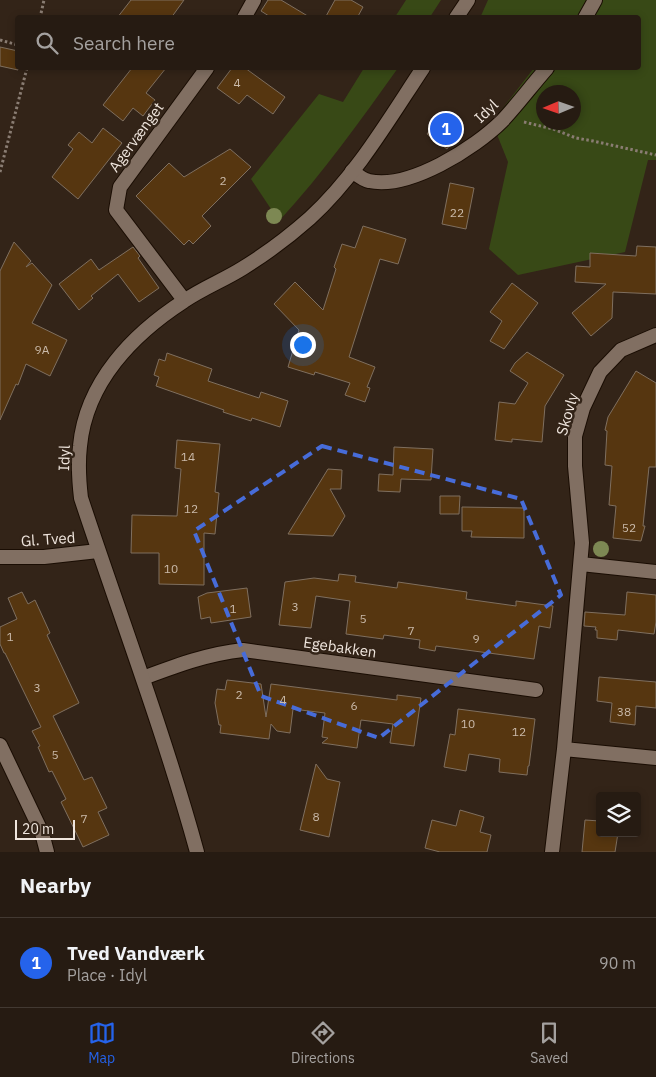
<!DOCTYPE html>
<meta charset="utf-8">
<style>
:root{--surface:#261b12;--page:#2e241b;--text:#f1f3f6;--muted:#a4a19f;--line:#423932;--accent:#2563eb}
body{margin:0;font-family:"IBM Plex Sans",sans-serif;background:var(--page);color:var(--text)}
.controls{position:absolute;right:15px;bottom:15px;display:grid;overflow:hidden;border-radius:5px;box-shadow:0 2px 8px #0003}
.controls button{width:45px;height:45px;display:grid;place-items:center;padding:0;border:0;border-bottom:1px solid var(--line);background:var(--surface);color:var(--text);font:25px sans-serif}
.compass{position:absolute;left:536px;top:85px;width:45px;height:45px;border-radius:50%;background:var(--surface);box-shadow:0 2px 8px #0003;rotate:268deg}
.scale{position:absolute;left:15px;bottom:12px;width:60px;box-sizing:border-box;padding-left:5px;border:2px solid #f0e6de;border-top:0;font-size:14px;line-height:18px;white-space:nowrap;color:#f0e6de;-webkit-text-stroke:4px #332418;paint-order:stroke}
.you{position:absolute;left:302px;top:344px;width:18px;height:18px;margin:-12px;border:4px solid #fff;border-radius:50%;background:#1a73e8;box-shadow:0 0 0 8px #1a73e833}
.badge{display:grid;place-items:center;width:32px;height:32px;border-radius:50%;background:var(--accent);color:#fff;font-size:16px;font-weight:700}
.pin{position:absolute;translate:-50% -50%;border:2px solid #fff;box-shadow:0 1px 5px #0006}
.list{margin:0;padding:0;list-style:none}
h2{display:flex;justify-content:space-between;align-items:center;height:65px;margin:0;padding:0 20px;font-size:21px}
h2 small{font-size:16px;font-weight:400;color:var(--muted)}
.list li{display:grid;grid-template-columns:32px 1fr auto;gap:15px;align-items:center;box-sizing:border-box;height:90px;padding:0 20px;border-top:1px solid var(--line)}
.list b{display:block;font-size:19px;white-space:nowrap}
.list p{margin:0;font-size:16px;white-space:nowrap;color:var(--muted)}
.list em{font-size:16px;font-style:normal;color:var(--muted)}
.icon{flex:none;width:28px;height:28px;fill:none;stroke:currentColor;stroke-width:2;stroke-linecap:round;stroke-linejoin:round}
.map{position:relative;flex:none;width:656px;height:852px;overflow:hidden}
.search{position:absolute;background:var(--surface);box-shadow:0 2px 8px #0003;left:15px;right:15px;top:15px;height:55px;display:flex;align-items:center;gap:12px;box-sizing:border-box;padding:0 18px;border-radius:5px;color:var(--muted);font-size:19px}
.sheet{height:155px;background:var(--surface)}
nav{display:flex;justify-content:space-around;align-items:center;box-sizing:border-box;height:70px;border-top:1px solid var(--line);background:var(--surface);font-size:14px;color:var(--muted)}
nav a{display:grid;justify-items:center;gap:2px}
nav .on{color:var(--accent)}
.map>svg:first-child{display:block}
</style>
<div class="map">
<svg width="656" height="852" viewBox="0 0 656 852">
<rect width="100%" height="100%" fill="#332418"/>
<!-- green -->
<path fill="#384916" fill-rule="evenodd" d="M406,0H441L430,17H395Z
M488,0H656V160H648L625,252L518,275L489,249L508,162L492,122L534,68H638V18H480ZM544,92H574V122H544Z
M364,68H398C360,121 324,172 279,221L251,179L319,94L343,102Z"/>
<!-- building -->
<path fill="#563610" stroke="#7f6f5f" d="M131,0H184L171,18H117Z
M268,0H281L311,18H272L261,11Z
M335,0H351L363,7L357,18H325Z
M0,47L18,51V70L0,66Z
M132,68H166L146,93L155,100L143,116L133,108L123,121L103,105Z
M232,68H245L285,97L273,114L247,95L239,104L217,88Z
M439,118L459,132L447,149L427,134Z
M103,128L122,143L78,199L52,177L73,149L68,145L79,132L92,143Z
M230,149L251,167L202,216L211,226L193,244L189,240L184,245L136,196L169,163L184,177Z
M450,183L474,188L466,229L442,224Z
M363,226L406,239L398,264L380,259L349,357L375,367L367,387L370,388L365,402L345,395L350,383L315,372L314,375L288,367L299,330L274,304L295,282L323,310L336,269L334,267L342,244L355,248Z
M14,242L31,261L26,267L32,263L52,285L32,323L67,340L50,376L26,364L18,385L16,384L0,420V271Z
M637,246L656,247V294L613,292L612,318L591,336L572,313L606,284L575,282L576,266L590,267V253L636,256Z
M133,247L140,256L138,258L159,288L139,302L118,274L91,296L93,298L79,310L59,284L91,259L99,270Z
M512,283L538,303L504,349L490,341L502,321L490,312Z
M527,352L564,375L545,406L542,442L512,439V442L495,440L499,402L515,404L528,383L510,371L515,363Z
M167,353L212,369L208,381L259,398L261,392L288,401L280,427L252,418L251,421L223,412L224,410L156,386L159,377L154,375L159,359L165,361Z
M636,371L656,383V467H649L643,526H645L641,541L613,538L616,506L609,505L612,466L605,465L607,431L605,430L608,417Z
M177,440L220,444L215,492L219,493L215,534L204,533V585L159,584V553H131L132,515L177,516L181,469L175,468Z
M394,447L433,449L431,480L401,479L400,492L378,491L379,474L393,475Z
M328,469L342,470L341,489H330L345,516L333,536L288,534Z
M440,496H460L459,514H440Z
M462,507L524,508V538L471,537L472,531H462Z
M339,574L356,576L355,582L397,588L398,582L467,592L466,599L516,606V601L553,606L550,628L539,626L534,659L436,646L435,651L419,648L420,640L384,635L383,639L346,634L350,601L316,596L311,628L279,625L285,582L314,578L338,581Z
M247,588L251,617L211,623L210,617L201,619L198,597L207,593Z
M22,592L28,604L35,600L50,633L47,635L79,703L53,716L84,780L92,777L107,808L98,812L109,835L83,847L61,802L66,799L52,771L49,772L38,747L40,746L32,731L41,727L5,653H4L0,644V627L17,619L8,598Z
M627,592L656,595V622L654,634L618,630L617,640L597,638V630H595L596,627L584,626L585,612L625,615Z
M599,677L656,682V708L636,706L635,725L610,722L612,703L597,701Z
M227,680L261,684L266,717L271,684L397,700V695L421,698L414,746L390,743L393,724L361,720L357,748L322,743L328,738L322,737L325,713L293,709L290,733L277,731L271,724L269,739L220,733L221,725H219L215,703L217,689L225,690Z
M458,709L535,719L529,766H528L527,775L499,772L500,759L469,754L466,771L444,767L450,734L455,735Z
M316,764L327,779L340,782L329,837L300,830Z
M460,810L484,817L480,832L491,835L487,852H440L425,848L432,820L456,826Z
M585,820L600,821V833H618L615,852H582Z"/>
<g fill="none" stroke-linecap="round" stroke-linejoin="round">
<!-- minor casing -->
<g stroke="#1a0d03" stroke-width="16">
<path id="minor" d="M244,18L254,0
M585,18L595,0
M352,171C357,175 363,180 369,181C409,190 475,148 502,121C518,104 532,85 547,68
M184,300L116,210L120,187L207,68
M0,557H44L98,551
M581,564L656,572
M143,678C178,665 207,654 243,650L536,690
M0,745L42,833L47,852
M564,749L656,758
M552,852L564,749L582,543L575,466V436L583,408L600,372L621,350L656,335"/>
</g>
<!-- tertiary casing -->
<g stroke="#1a0d03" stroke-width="16">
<path id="tertiary" d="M456,18L468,0
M197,852C164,732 120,616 81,498C79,481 78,463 80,446C86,382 133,334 184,301C203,288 224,280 243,268C264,255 292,234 310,218C356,176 389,119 423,68"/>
</g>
<!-- path -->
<path stroke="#8a7d73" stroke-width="3" stroke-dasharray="2.5 2.5" stroke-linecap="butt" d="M40,18L44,0
M0,40L18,45
M524,122L553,129L576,138L593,141L656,155
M0,172L27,68"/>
<!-- minor -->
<use href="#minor" stroke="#816f62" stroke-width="14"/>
<!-- tertiary -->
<use href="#tertiary" stroke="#816f62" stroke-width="14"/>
</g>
<!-- trees -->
<g fill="#7d8853">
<circle cx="274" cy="216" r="8"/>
<circle cx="601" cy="549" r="8"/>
</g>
<!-- marked area -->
<path fill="none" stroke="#476cd9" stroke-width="4" stroke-dasharray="10 6" stroke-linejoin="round" d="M322,446L521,499L561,595L379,738L261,696L194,531Z"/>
<g text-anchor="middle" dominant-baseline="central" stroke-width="5" stroke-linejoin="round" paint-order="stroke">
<!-- number labels -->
<g font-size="12" fill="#cabaaa">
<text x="237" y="82">4</text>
<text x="223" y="180">2</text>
<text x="457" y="212">22</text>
<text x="42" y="349">9A</text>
<text x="188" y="456">14</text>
<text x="191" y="508">12</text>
<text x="629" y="527">52</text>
<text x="171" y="568">10</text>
<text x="295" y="606">3</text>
<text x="233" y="608">1</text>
<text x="363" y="618">5</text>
<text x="411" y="630">7</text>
<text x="10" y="636">1</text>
<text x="476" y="638">9</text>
<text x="37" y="687">3</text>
<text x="239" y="694">2</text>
<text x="283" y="699">4</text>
<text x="354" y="705">6</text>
<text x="624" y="711">38</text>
<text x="468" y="723">10</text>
<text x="519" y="731">12</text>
<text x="55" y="754">5</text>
<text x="316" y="816">8</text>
<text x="84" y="818">7</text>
</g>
<!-- street labels -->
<g font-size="15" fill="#f0e6de" stroke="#332418">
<text transform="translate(486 111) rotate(-44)">Idyl</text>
<text transform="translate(136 137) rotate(-54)">Agervænget</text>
<text transform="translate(567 414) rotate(-74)">Skovly</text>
<text transform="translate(64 458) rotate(-88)">Idyl</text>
<text transform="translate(48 539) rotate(-4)">Gl. Tved</text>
<text transform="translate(340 647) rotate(8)">Egebakken</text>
</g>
</g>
</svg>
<div class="controls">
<button><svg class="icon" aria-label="layers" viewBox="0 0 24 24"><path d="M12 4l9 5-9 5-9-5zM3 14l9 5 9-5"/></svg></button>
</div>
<svg class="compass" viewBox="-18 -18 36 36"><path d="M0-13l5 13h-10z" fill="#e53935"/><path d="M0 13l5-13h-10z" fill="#a4a19f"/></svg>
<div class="scale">20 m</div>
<div class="you"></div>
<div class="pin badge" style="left:446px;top:129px">1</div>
<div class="search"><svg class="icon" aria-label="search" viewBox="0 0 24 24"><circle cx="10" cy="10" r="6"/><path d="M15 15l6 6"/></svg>Search here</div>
</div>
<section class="sheet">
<h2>Nearby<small></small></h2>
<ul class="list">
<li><span class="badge">1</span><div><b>Tved Vandværk</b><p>Place · Idyl</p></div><em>90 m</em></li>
</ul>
</section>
<nav>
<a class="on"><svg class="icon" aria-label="map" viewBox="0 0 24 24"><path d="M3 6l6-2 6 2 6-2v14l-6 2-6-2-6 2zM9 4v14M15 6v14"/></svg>Map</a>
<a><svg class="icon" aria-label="directions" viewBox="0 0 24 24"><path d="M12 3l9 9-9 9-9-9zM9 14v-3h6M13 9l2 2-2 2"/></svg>Directions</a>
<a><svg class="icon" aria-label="saved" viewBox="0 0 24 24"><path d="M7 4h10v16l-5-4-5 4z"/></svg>Saved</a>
</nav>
